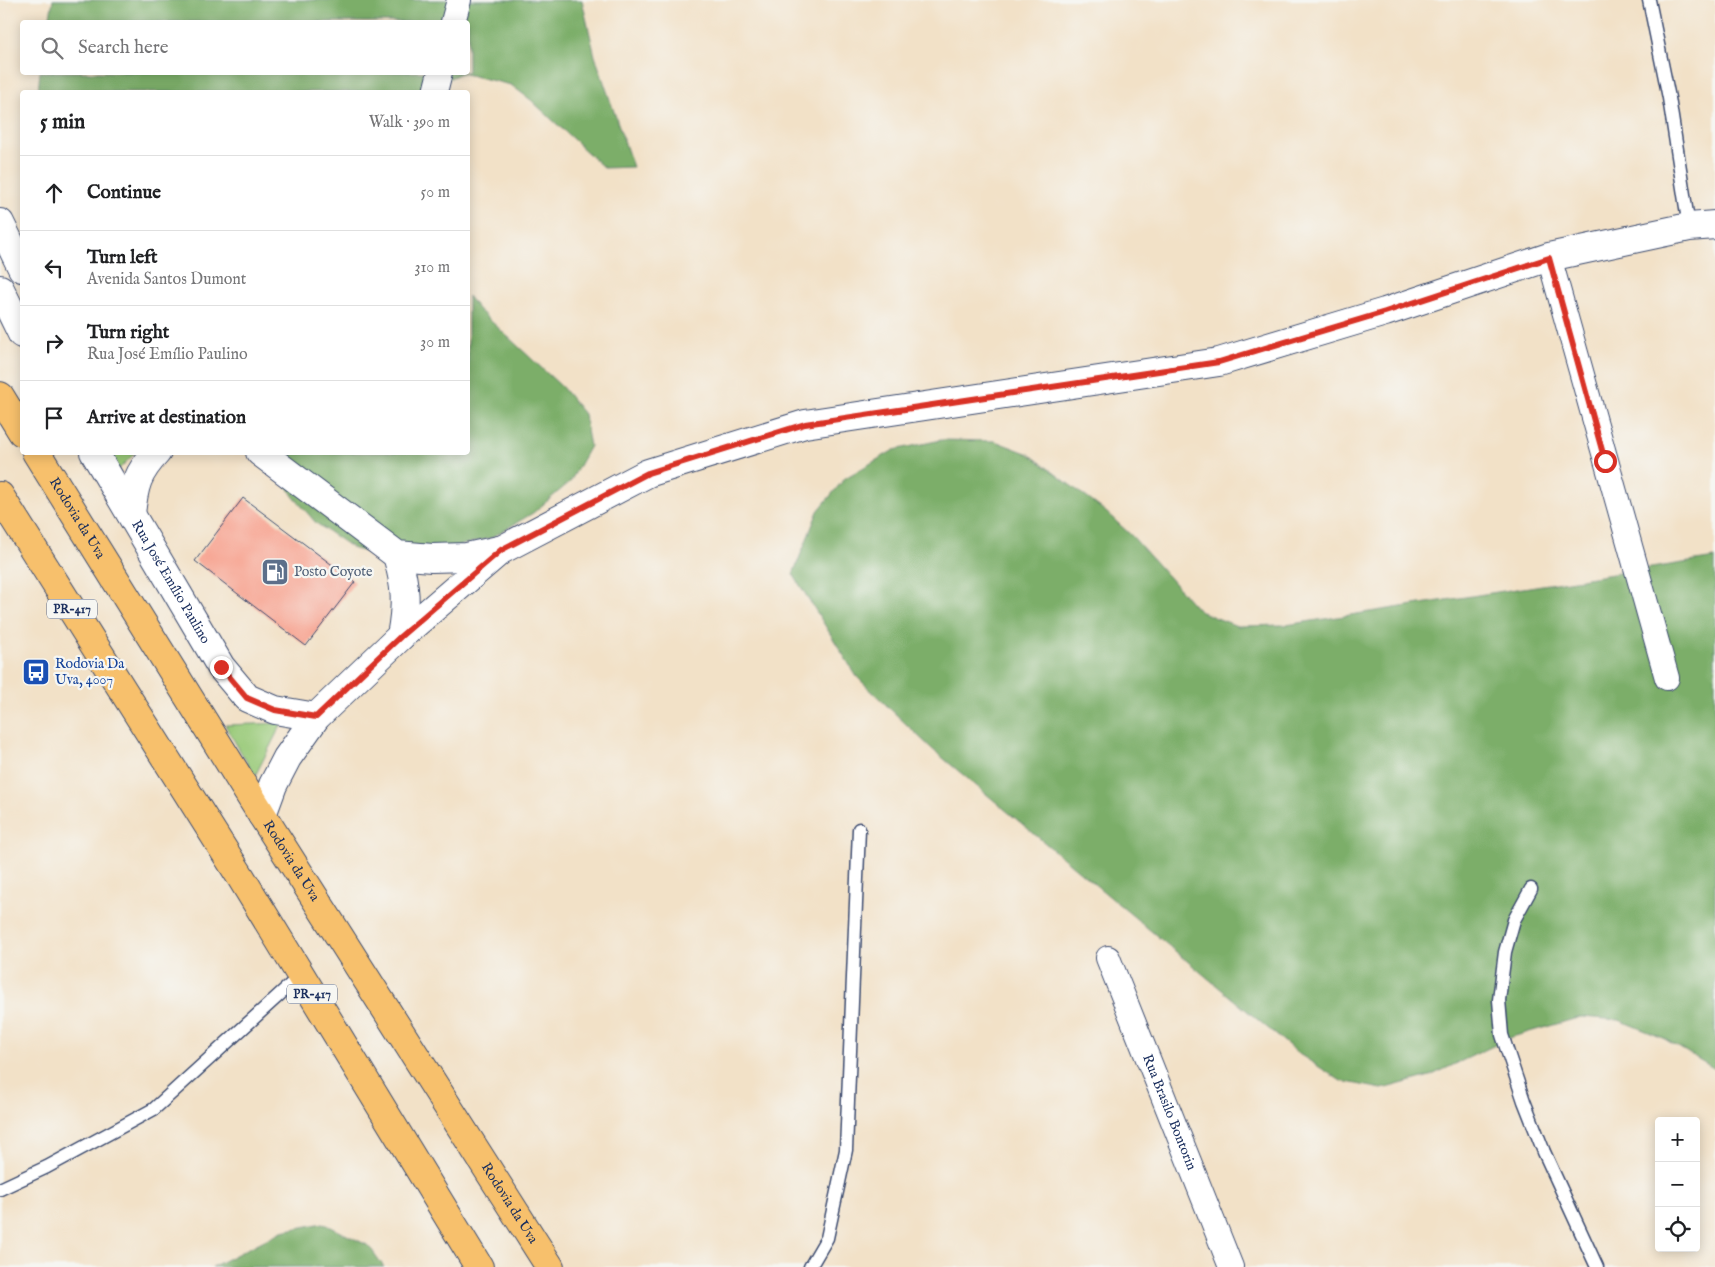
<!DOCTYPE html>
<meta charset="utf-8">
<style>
:root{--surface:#fff;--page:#f2f2f2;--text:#202124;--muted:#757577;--line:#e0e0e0}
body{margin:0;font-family:"IM FELL English",serif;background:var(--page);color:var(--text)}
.controls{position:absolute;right:15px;bottom:15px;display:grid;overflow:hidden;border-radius:5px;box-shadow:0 2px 12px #0003}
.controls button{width:45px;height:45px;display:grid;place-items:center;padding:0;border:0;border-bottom:1px solid var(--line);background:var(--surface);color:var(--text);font:25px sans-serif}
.stop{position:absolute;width:15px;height:15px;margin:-11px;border:4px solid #d93025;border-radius:50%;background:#fff}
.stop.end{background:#d93025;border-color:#fff;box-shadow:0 1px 5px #0008}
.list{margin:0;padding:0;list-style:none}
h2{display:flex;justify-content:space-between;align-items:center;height:65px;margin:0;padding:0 20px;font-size:21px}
h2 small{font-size:16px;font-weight:400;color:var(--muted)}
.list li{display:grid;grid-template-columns:32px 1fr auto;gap:15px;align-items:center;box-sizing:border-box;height:75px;padding:0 20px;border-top:1px solid var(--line)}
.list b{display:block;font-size:19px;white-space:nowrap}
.list p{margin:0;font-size:16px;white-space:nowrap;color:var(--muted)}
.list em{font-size:16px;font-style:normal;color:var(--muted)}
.icon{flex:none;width:28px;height:28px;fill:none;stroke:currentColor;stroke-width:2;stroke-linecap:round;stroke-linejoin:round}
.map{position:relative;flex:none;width:1715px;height:1267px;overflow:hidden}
.search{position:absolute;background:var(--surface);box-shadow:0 2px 12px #0003;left:20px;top:20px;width:450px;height:55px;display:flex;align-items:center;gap:12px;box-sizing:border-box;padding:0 18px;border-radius:5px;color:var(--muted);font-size:19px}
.panel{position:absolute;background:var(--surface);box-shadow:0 2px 12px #0003;left:20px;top:90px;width:450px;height:365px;border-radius:5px}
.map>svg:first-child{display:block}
</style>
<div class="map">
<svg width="1715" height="1267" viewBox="0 0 1715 1267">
<rect width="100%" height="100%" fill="#f6f6f2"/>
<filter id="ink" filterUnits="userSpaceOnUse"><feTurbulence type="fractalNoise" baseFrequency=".02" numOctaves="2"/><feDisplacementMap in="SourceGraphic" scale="10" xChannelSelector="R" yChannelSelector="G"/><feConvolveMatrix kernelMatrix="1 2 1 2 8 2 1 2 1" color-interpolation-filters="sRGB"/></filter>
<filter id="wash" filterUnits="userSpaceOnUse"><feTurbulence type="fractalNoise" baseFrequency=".0096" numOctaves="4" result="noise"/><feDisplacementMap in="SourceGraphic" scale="20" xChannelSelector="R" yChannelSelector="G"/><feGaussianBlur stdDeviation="1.12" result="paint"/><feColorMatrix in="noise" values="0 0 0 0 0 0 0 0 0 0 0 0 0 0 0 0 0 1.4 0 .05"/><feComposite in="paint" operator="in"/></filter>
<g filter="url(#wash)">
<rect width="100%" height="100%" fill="#f2e1c7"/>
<!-- green -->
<path fill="#9aca79" stroke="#5a7c6c" d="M109,453H135L118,470Z
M282,723L255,776L225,725Z"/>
<!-- forest -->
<path fill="#7bae69" stroke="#4b6e64" d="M53,0H582L595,56L633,167L604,168L531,100L511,85L461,73L429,88L425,92H38L40,72H468V22H49Z
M468,296L478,309L562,387L584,414L590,446L570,482L533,513L491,538L400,560L354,549L316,523L293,496L267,453L468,452Z
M941,440L995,441L1029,454L1106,512L1132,536L1199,611L1237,626L1286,625L1715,558V1069L1663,1038L1619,1020L1581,1017L1512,1037L1430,1076L1382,1089L1341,1081L1299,1054L932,749L857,677L793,574L818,511L845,478L894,450Z
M323,1223L369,1246L384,1267H212L282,1231Z"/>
<g id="blocks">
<!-- building -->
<path fill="#f7a28f" d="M243,498L355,582L306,646L195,561Z"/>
</g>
</g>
<g filter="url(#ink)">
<use href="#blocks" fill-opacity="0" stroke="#3b4a6e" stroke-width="1"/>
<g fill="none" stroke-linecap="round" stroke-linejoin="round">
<!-- service casing -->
<g stroke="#3b4a6e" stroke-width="15">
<path id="service" d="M1649,0L1669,98L1689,227
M1531,889L1514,920L1505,952L1499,1000L1502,1035L1524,1101L1544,1152L1597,1267
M0,1189L47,1167L154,1109L301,975
M810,1267L827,1238L846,1150L859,829"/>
</g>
<!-- minor casing -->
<g stroke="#3b4a6e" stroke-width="26">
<g id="minor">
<path d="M453,22L459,0"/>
<path d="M435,92L440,72"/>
<path d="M1549,257L1667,678"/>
<path id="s1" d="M1108,958L1231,1267"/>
</g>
</g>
<!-- tertiary casing -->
<g stroke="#3b4a6e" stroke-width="30">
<g id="tertiary">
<path d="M0,223L22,268"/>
<path d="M0,289L22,334"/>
<path id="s2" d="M94,452L221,667L247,698L275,710L316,717"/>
<path d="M260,452L397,555L432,558L467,557L499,550"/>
<path d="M131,514C134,486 137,473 157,452"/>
<path d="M397,555C406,587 407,604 401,636"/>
<path d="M262,815L273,785L287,758L316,717L401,636L501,550L648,473L805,424L1219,362L1385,312L1549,257L1689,227L1715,225"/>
</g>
</g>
<!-- primary casing -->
<g stroke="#3b4a6e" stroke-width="30">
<g id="primary">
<path d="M0,396L22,432"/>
<path id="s3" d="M36,452L262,815L550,1267"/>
<path d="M0,496L242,879L479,1267"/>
</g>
</g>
<!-- service -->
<use href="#service" stroke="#fff" stroke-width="12"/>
<!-- minor -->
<use href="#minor" stroke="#fff" stroke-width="24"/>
<!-- tertiary -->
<use href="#tertiary" stroke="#fff" stroke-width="28"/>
<!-- primary -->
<use href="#primary" stroke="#f7c06c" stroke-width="28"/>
</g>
</g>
<g fill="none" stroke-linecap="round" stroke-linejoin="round" filter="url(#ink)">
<!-- route -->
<path stroke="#d93025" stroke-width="6" d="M221,667L247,698L275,710L316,717L401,636L501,550L648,473L805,424L1219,362L1385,312L1549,258L1605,461"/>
</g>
<!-- icons -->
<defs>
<g id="fuel-square" transform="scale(1.4375)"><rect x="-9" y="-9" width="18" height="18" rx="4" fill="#5c6f8a" stroke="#f6f6f2"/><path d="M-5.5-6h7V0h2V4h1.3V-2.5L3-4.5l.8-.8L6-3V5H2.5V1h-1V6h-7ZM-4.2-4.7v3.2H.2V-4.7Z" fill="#fff"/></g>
<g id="bus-square" transform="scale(1.4375)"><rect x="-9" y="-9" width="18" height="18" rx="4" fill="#1a4fb4" stroke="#f6f6f2"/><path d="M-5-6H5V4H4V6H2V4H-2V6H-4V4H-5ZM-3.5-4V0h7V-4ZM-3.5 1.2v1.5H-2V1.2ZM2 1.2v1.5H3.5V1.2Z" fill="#fff"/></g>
</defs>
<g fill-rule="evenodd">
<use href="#fuel-square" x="275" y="572"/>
<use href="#bus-square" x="36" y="672"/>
</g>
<g text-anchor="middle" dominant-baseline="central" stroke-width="4.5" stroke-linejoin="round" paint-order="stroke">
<!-- shield labels -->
<g fill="#f6f6f2" stroke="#5d6b8a" stroke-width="1">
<rect x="47" y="599.5" width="50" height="19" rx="4"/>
<rect x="287" y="984.5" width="50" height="19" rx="4"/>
</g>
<g font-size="12" font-weight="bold" fill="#1b2f5e">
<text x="72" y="609">PR-417</text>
<text x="312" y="994">PR-417</text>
</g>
<!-- street labels -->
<g font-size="14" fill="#1b2f5e" stroke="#f6f6f2">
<text stroke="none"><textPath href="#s3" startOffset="78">Rodovia da Uva</textPath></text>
<text stroke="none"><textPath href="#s2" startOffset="151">Rua José Emílio Paulino</textPath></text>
<text stroke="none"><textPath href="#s3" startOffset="482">Rodovia da Uva</textPath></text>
<text stroke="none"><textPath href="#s1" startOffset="166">Rua Brasilo Bontorin</textPath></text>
<text stroke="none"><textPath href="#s3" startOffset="888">Rodovia da Uva</textPath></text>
</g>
<!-- service labels -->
<g font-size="14" fill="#4e5e75" stroke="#f6f6f2" text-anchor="start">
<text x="294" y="572">Posto Coyote</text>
</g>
<!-- transit labels -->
<g font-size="14" fill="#164399" stroke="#f6f6f2" text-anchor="start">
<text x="55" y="664">Rodovia Da<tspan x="55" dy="16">Uva, 4007</tspan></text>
</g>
</g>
</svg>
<div class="controls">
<button>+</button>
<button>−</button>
<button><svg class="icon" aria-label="locate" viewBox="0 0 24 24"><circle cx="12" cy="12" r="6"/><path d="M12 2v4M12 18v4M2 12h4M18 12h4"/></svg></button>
</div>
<div class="stop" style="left:1605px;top:461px"></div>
<div class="stop end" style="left:221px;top:667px"></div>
<div class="search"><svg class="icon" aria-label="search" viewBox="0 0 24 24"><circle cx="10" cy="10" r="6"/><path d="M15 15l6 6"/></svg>Search here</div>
<section class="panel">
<h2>5 min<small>Walk · 390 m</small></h2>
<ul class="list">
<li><svg class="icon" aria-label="ahead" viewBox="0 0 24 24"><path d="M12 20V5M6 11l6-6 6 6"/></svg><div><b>Continue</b></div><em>50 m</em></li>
<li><svg class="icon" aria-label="left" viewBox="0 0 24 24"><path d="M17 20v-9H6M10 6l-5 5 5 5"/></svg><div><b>Turn left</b><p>Avenida Santos Dumont</p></div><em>310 m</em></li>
<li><svg class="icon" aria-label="right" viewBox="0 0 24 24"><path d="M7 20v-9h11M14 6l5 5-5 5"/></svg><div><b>Turn right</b><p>Rua José Emílio Paulino</p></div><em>30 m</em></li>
<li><svg class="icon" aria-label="arrive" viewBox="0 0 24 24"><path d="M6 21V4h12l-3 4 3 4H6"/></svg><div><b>Arrive at destination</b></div></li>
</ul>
</section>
</div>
